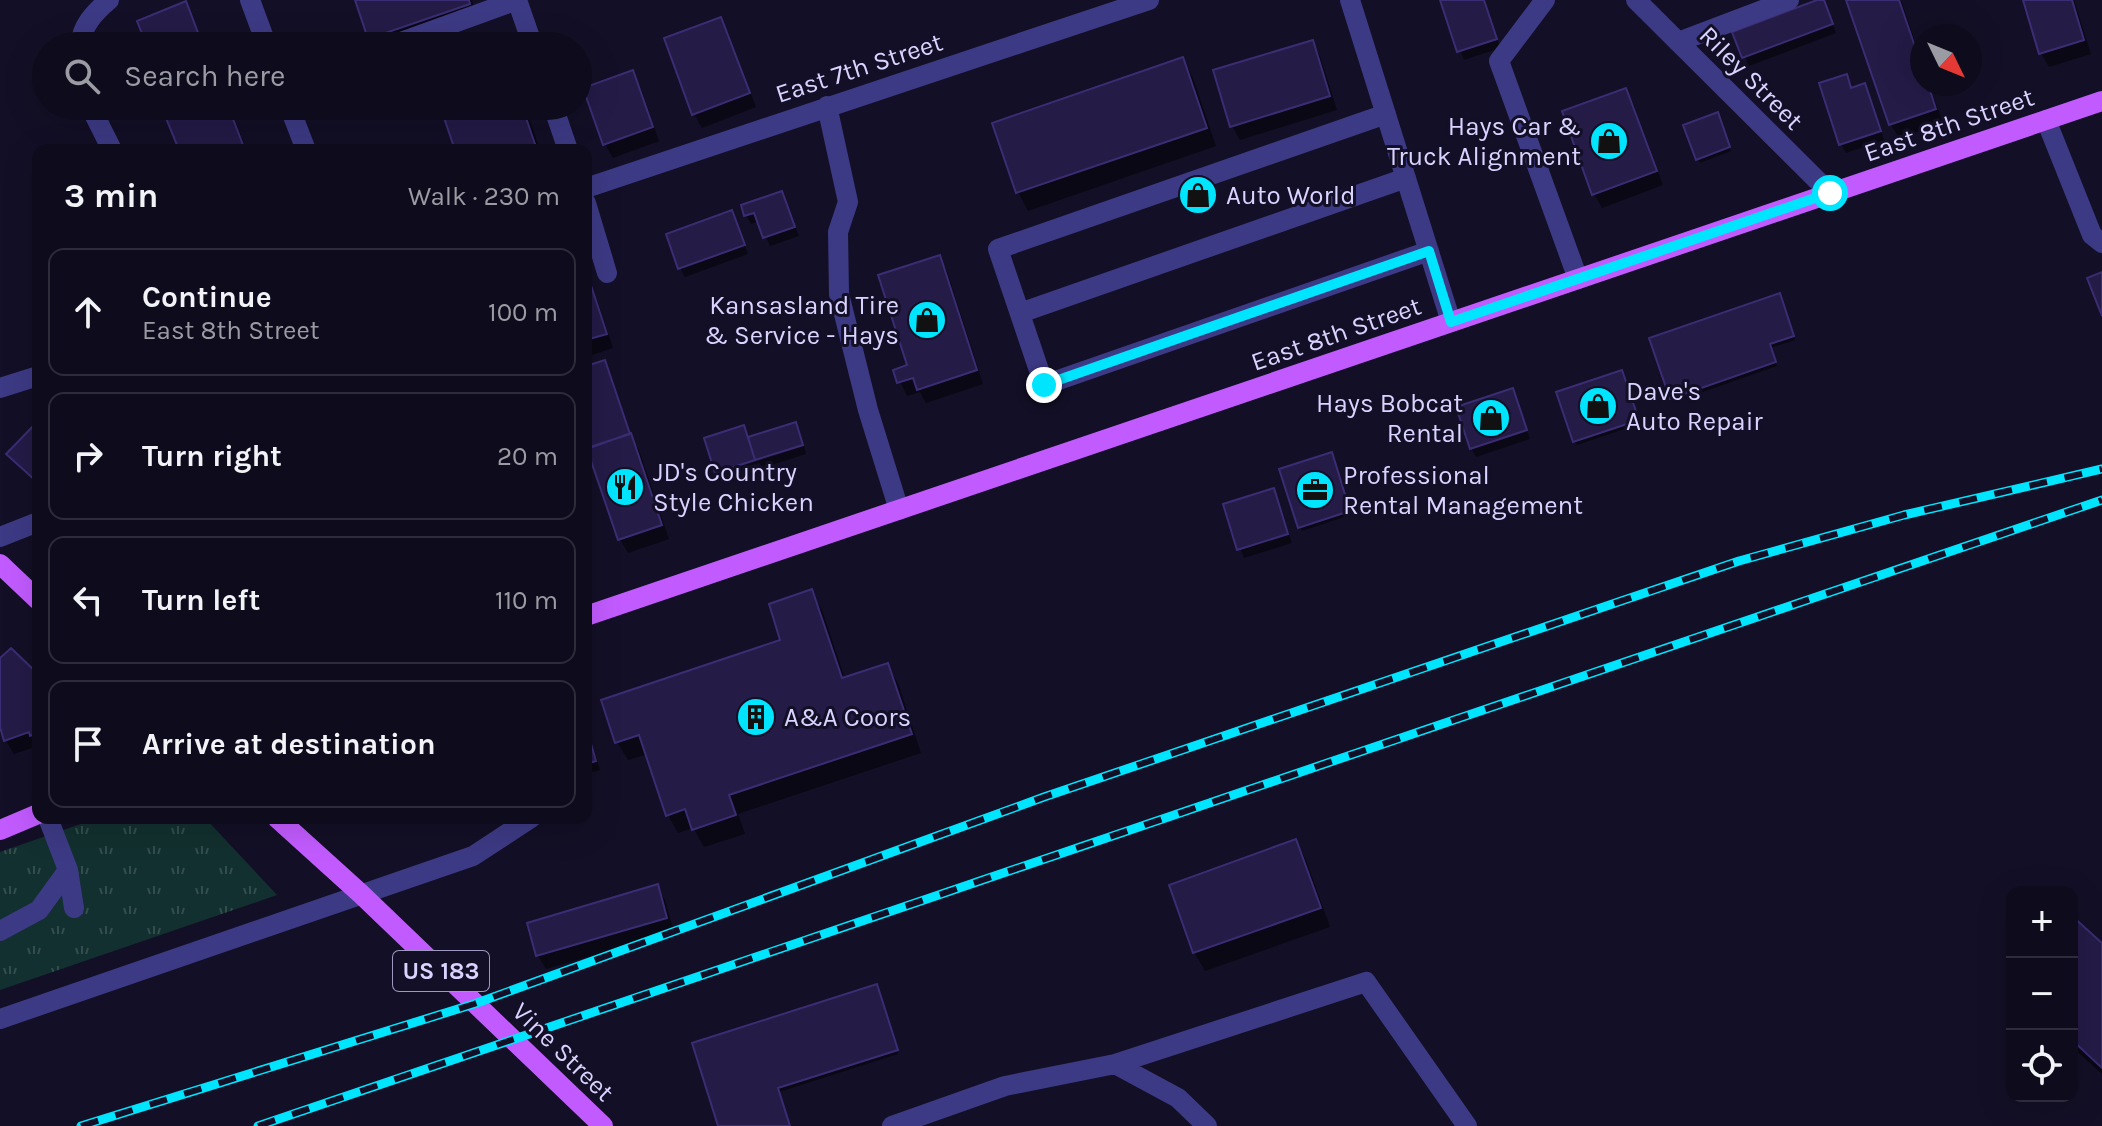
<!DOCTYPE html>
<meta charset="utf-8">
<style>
:root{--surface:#0e0b1c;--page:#1c1929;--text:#f1f3f6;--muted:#9b9ba3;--line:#2e2b3b}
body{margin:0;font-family:Karla,sans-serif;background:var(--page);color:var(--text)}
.controls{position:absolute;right:24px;bottom:24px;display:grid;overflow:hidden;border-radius:16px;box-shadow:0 8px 32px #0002}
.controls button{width:72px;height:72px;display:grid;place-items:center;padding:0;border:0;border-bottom:2px solid var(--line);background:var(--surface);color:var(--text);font:40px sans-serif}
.compass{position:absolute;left:1910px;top:24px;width:72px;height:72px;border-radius:50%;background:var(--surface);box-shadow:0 8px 32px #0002;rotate:133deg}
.stop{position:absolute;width:24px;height:24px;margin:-18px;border:6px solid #00e5ff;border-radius:50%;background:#fff}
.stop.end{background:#00e5ff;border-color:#fff;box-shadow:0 2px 8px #0008}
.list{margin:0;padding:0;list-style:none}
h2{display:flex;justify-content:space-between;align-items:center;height:104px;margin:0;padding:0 32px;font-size:34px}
h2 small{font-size:26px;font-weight:400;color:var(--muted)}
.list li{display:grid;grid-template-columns:52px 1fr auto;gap:24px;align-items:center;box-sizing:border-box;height:128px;margin:0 16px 16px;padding:0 16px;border:2px solid var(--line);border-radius:16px}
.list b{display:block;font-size:30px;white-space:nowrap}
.list p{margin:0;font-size:26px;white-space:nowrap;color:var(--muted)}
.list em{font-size:26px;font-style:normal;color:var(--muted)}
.icon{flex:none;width:44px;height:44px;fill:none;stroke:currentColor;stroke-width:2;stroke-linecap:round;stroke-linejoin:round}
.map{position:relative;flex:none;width:2102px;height:1126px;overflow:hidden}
.search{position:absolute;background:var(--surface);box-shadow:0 8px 32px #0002;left:32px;top:32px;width:560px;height:88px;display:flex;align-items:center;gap:20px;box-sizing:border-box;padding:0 28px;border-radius:44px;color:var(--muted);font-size:30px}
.panel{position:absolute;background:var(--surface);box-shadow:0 8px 32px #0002;left:32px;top:144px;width:560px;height:680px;border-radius:16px}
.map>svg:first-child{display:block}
</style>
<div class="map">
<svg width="2102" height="1126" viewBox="0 0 2102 1126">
<defs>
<pattern id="grass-tufts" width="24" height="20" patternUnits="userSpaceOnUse" patternTransform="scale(2)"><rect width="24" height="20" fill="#12302f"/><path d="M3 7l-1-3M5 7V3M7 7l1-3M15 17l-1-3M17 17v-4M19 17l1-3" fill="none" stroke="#344d4e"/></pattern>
</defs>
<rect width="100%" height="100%" fill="#130f26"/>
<!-- grass -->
<path fill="url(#grass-tufts)" d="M98,818H205L277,895L0,990V852Z"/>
<!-- shadow -->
<path fill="#0007" d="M357,0H472L479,22L411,46H375Z
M1442,0H1485L1500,48L1464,60Z
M1901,0L1922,62V84H1929L1943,123L1899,138L1891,125L1848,1Z
M2025,0H2074L2091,54L2049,67L2041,53Z
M185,4L205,46H149Z
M1827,9L1836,33L1749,66L1735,34Z
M721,19L728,33L756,107L702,128L694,114Z
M1312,42L1320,56L1337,110L1240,140L1232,126Z
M1183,60L1193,78L1216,146L1028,211L1018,192Z
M632,73L640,86L659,141L613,158L605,144Z
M1846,76L1852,90L1864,86L1884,140L1846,153L1841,144Z
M1625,90L1633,104L1663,185L1602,208L1594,194Z
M129,106H229L247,150H181L164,108L136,119Z
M442,106H525L540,150H457Z
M1719,118L1731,151L1700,163L1686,126Z
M782,193L799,236L770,246L759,221L751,224L746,215Z
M731,212L748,254L685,277L680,268Z
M939,257L947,271L983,384L926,403L920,392L907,396L895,371L910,367Z
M586,266L613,348L586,357Z
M1781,299L1795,340L1770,348L1777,366L1674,402L1672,398Z
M586,368L639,450L669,539L628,553L620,539L586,427Z
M1623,376L1639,424L1577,445L1574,441Z
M1512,390L1530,439L1476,457L1471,448Z
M804,446L806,454L762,468L759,463L718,474Z
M1333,458L1350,515L1302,531L1300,527Z
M1273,490L1292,543L1244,558L1225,505Z
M811,592L822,610L845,679L887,665L898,683L921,753L738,814L745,834L704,847L693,828L678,833L668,815L648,754L628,760L617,742L783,641Z
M0,661L38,677V746L14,754L6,741L0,719Z
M586,722L600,770L586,774Z
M1296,842L1306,860L1330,927L1205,971L1194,952Z
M657,887L665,900L674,932L546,969L538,956L529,924Z
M2072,918L2102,946V1074L2072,1047Z
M879,991L898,1054L779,1092L789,1126H720Z"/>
<!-- building -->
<path fill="#241b47" stroke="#3b2d73" stroke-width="2" d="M355,0H469L470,4L368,39Z
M1440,0H1484L1497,39L1457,52Z
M1817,0H1824L1833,24L1742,58L1732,32Z
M1846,0H1899L1922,67V84H1928L1936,109L1889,125Z
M2023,0H2072L2084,40L2039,54Z
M186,1L203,46H147L137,21Z
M721,17L750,93L692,115L664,38Z
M499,35L502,46H466Z
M1313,40L1330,96L1230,127L1213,70Z
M1183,57L1207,128L1016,193L992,123Z
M633,70L653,127L603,145L583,88Z
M1847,74L1851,88L1865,83L1881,131L1839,145L1819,83Z
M1626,88L1657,171L1592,195L1562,111Z
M161,106H228L245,150H179Z
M440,106H522L537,150H455Z
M1718,112L1730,147L1696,160L1683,125Z
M782,191L795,227L763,238L754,213L744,216L741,205Z
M732,210L745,245L678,269L666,234Z
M940,255L977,370L917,390L913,378L897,383L893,370L907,365L878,275Z
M586,270L607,334L586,340Z
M2102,272V316L2087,278Z
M1780,293L1794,336L1770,344L1776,362L1670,399L1649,338Z
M605,360L630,434L590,447L586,434V366Z
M1622,370L1639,420L1573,442L1556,392Z
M1513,388L1527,430L1470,449L1456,407Z
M38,421V480L36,481L6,454Z
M796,422L803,445L755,460L748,437Z
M744,425L755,460L715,473L704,438Z
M631,433L662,525L618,540L587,449Z
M1332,452L1350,511L1298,528L1279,469Z
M1274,488L1288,534L1237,550L1223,504Z
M812,589L842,678L888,663L912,734L729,795L736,815L692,830L685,809L666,816L639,735L615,743L601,700L780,640L769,604Z
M11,648L38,674V733L30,736L29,732L4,741L0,727V658Z
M586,726L596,761L586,764Z
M1296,839L1321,908L1193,953L1169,885Z
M658,884L667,918L536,956L527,923Z
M2072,916L2102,943V1068L2072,1040Z
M877,984L898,1050L778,1088L790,1126H718L692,1043Z"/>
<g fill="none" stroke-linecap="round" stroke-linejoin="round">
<!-- minor -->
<path stroke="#3d3a85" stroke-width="20" d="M250,0L267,46
M517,0L533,46
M1350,0L1451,322
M1545,0L1499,61L1578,279
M1636,0L1830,193
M1678,42L1789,0
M81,46C80,27 95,12 109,0
M390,46L517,0
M90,106L112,150
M289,106L306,150
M553,106L568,150
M827,106L848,202L838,232L839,294L868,410L899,510
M1386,114L998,249L1044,385L1429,251
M2046,120L2092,235L2102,243
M586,188L1149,0
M586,203L607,273
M1020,313L1406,178
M0,388L38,376
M0,537L38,522
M68,870L74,908
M0,931L39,910L68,870L48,818
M0,1019L473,856L531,818
M1115,1064L1178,1098L1207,1126
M892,1126L1005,1086L1115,1064L1366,982L1467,1126"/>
<!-- major -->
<path stroke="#c25bff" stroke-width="20" d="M0,564L38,600
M586,616L2102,101
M277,818L361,894L603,1126
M0,830L38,814"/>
<!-- rail casing -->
<g stroke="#00e5ff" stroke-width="9">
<path id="rail" d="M81,1126L474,1004L1044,797L1739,561L1904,515L2102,469
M258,1126L2102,500"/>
</g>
<!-- rail -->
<use href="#rail" stroke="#130f26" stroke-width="6" stroke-dasharray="18" stroke-linecap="butt"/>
</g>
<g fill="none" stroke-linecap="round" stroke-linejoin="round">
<!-- route -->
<path stroke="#00e5ff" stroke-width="10" d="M1044,385L1429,251L1451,322L1830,193"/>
</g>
<!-- icons -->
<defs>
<g id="shop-disc" transform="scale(2)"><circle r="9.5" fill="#00e5ff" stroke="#130f26"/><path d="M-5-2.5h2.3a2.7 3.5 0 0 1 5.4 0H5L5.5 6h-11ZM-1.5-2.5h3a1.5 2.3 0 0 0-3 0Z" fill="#111"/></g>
<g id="restaurant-disc" transform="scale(2)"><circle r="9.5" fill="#00e5ff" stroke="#130f26"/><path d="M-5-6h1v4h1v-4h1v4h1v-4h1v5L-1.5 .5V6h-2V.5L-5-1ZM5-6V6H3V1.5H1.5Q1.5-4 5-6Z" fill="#111"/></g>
<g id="office-disc" transform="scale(2)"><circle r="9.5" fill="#00e5ff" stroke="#130f26"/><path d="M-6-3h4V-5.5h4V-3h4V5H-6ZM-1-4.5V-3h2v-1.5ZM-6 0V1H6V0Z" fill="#111"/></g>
<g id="building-disc" transform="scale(2)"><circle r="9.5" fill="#00e5ff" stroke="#130f26"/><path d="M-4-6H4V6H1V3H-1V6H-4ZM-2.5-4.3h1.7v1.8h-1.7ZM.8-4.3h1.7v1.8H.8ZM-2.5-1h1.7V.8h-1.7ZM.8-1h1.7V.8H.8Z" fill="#111"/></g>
</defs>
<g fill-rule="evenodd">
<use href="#shop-disc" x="1609" y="141"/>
<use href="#shop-disc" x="1198" y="195"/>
<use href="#shop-disc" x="927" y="320"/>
<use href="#shop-disc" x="1598" y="406"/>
<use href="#shop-disc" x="1491" y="418"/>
<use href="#restaurant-disc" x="625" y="487"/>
<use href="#office-disc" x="1315" y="490"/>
<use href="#building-disc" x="756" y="717"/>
</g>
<g text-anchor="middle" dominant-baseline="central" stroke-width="6" stroke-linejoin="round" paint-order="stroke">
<!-- shield labels -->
<rect fill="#130f26" stroke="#9e99be" stroke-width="2" x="393" y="951" width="96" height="40" rx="6"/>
<g font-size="24" font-weight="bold" fill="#d9d4ff">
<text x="441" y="971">US 183</text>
</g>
<!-- street labels -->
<g font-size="26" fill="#d9d4ff" stroke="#130f26">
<text transform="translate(859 68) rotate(-18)">East 7th Street</text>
<text transform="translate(1751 78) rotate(45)">Riley Street</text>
<text transform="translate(1949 125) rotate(-19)">East 8th Street</text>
<text transform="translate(1336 334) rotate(-19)">East 8th Street</text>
<text transform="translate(563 1052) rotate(44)">Vine Street</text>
</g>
<!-- poi labels -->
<g font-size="26" fill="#d9d4ff" stroke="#130f26" text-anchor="start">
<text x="1581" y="126" text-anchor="end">Hays Car &amp;<tspan x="1581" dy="30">Truck Alignment</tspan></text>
<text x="1226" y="195">Auto World</text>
<text x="899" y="305" text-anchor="end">Kansasland Tire<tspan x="899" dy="30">&amp; Service - Hays</tspan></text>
<text x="1626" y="391">Dave's<tspan x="1626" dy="30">Auto Repair</tspan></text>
<text x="1463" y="403" text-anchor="end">Hays Bobcat<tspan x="1463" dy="30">Rental</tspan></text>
<text x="653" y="472">JD's Country<tspan x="653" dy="30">Style Chicken</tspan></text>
<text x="1343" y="475">Professional<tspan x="1343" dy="30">Rental Management</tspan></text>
<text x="784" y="717">A&amp;A Coors</text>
</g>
</g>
</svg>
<div class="controls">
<button>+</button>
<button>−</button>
<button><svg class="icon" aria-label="locate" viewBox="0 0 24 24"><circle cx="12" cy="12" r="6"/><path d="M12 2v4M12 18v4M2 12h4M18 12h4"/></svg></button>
</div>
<svg class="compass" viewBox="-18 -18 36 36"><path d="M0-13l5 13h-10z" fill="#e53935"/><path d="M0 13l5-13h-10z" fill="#9b9ba3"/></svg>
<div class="stop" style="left:1830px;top:193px"></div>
<div class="stop end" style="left:1044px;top:385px"></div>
<div class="search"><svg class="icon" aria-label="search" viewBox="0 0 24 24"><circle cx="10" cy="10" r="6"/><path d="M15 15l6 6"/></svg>Search here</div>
<section class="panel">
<h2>3 min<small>Walk · 230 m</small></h2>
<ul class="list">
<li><svg class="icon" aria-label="ahead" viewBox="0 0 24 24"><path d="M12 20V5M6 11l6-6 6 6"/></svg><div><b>Continue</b><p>East 8th Street</p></div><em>100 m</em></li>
<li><svg class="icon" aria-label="right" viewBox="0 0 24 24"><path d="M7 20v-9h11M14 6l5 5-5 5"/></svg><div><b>Turn right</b></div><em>20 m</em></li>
<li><svg class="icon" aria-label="left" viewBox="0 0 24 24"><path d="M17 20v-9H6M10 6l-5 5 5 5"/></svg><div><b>Turn left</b></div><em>110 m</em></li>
<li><svg class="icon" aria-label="arrive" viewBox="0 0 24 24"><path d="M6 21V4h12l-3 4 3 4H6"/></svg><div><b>Arrive at destination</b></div></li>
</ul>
</section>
</div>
